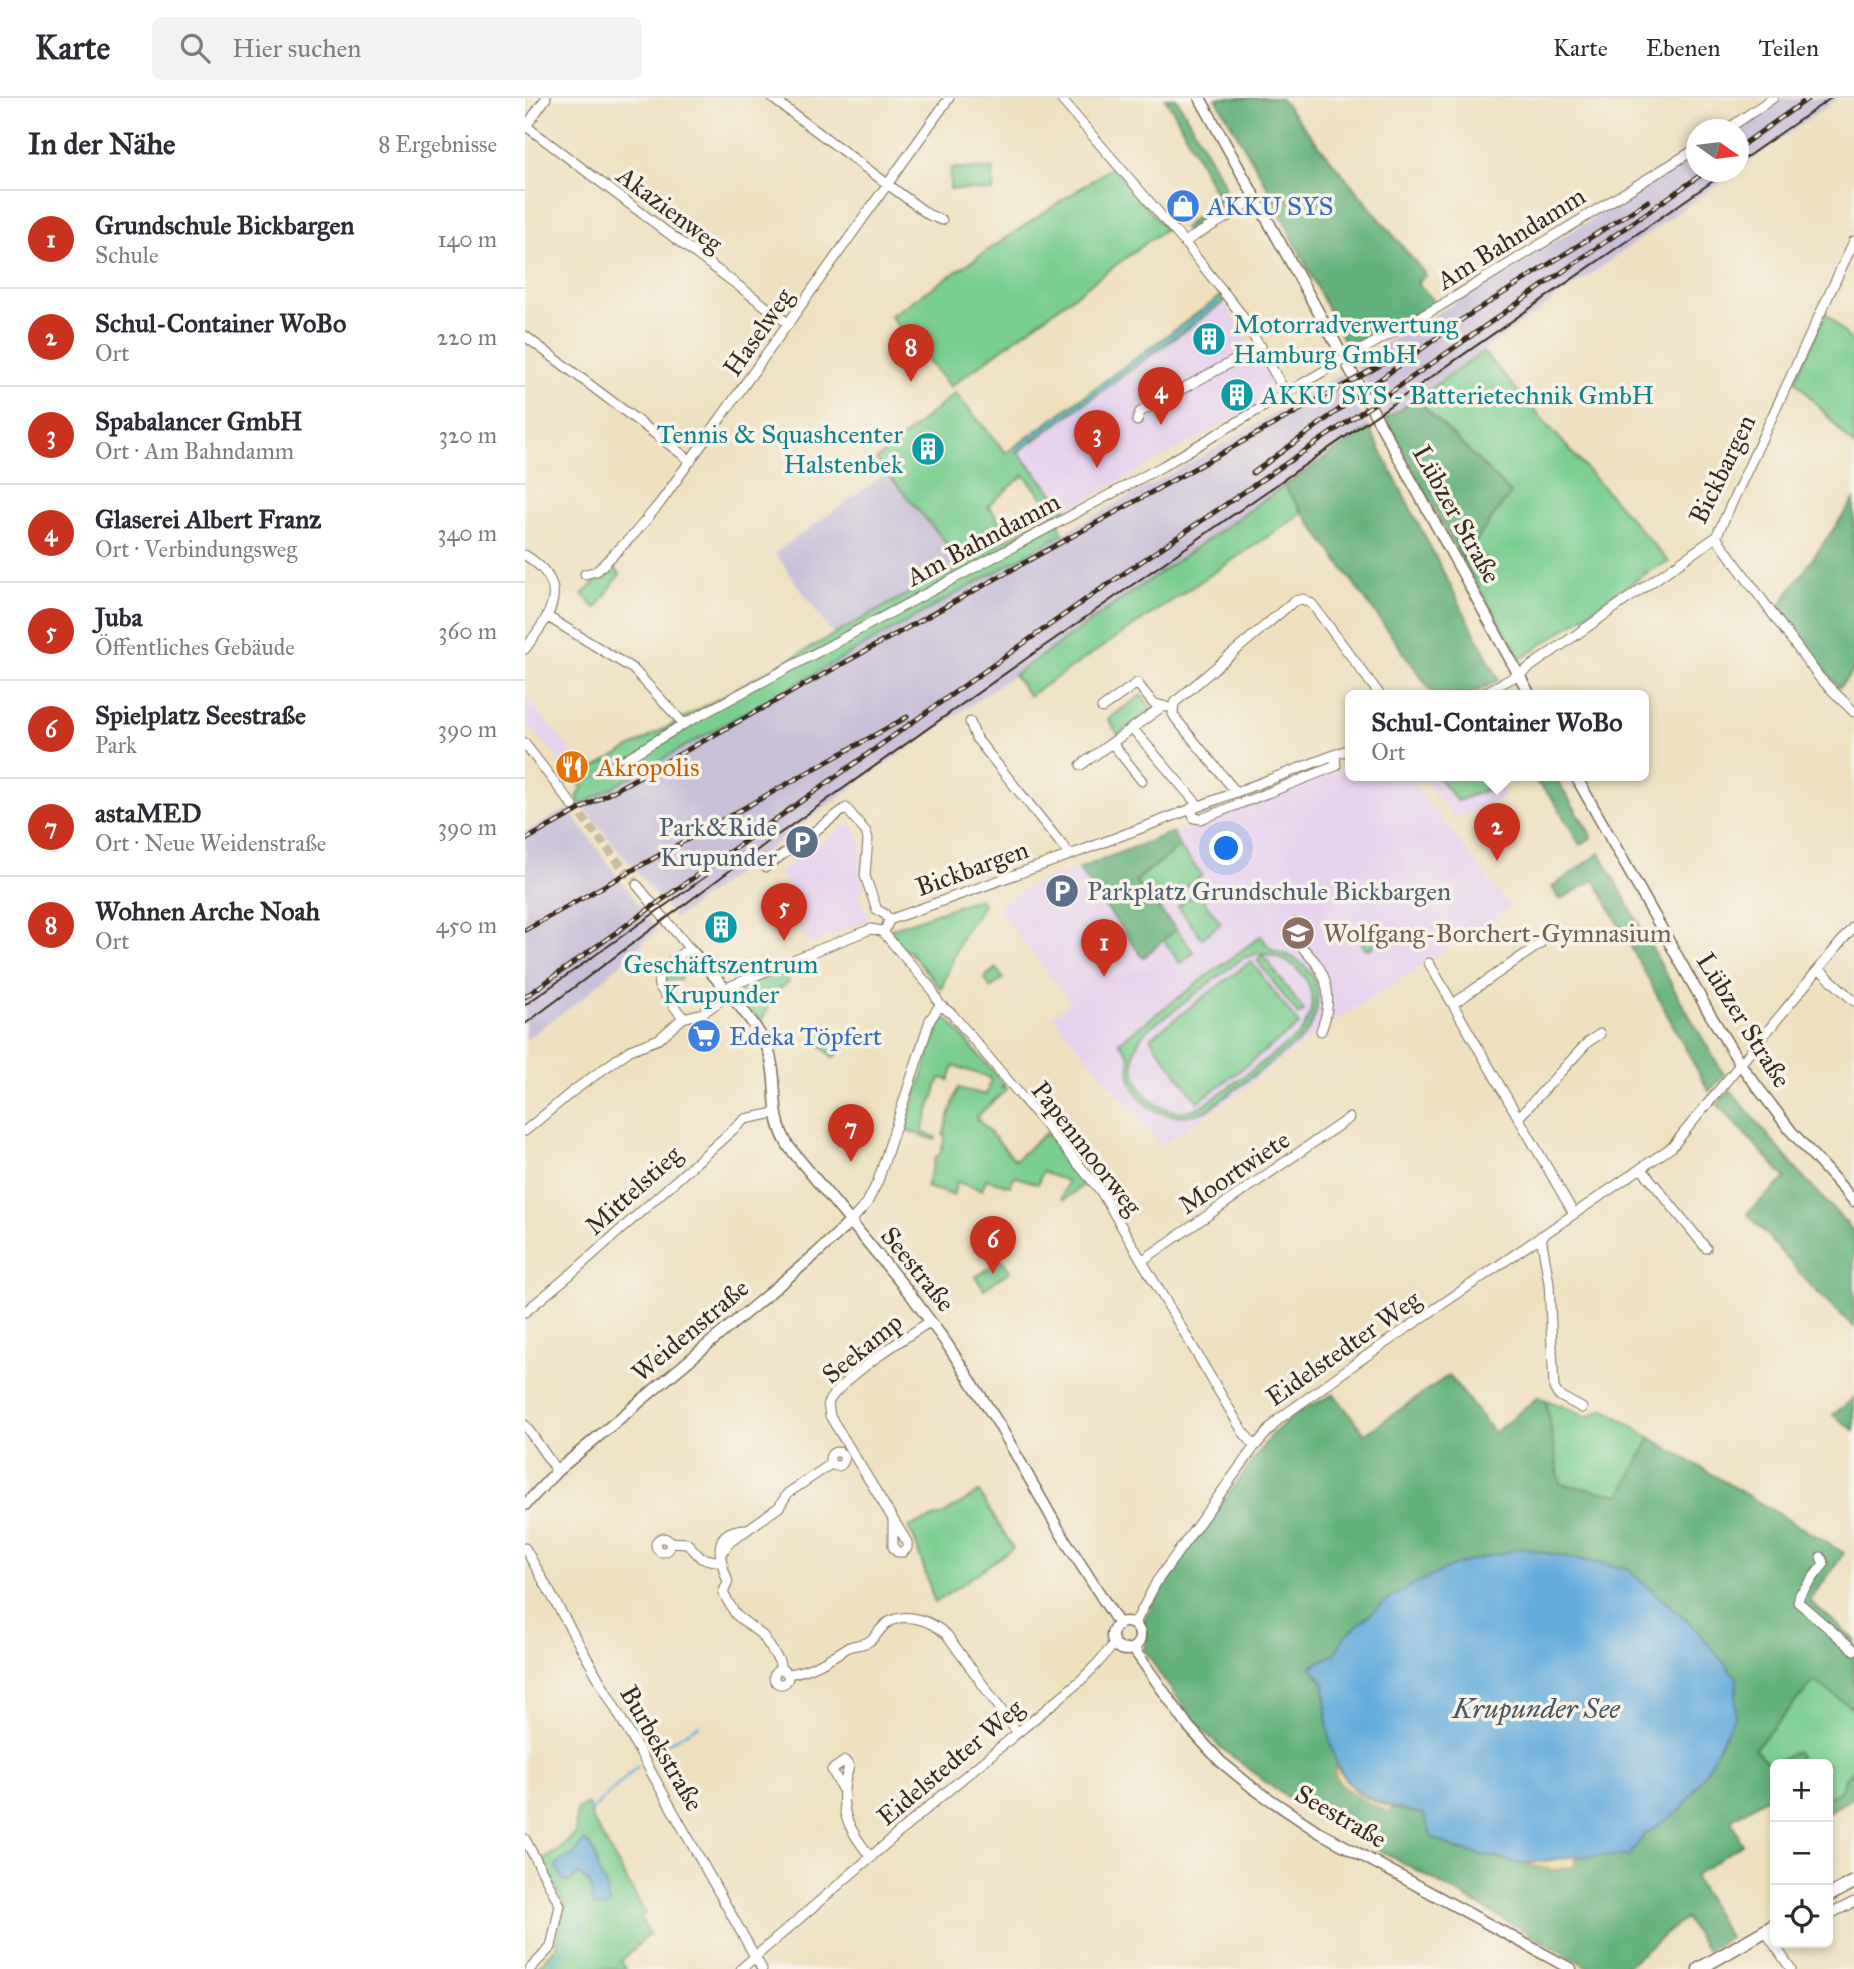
<!DOCTYPE html>
<html lang="de">
<meta charset="utf-8">
<style>
:root{--surface:#fff;--page:#f2f2f3;--text:#2b2b33;--muted:#7c7c81;--line:#e1e1e2;--accent:#c8321e}
body{margin:0;font-family:"IM FELL Great Primer",serif;background:var(--page);color:var(--text)}
.controls{position:absolute;right:21px;bottom:21px;display:grid;overflow:hidden;border-radius:10px;box-shadow:0 4px 10px #0003}
.controls button{width:63px;height:63px;display:grid;place-items:center;padding:0;border:0;border-bottom:2px solid var(--line);background:var(--surface);color:var(--text);font:35px sans-serif}
.compass{position:absolute;left:1161px;top:21px;width:63px;height:63px;border-radius:50%;background:var(--surface);box-shadow:0 4px 10px #0003;rotate:104deg}
.you{position:absolute;left:702px;top:751px;width:24px;height:24px;margin:-18px;border:5px solid #fff;border-radius:50%;background:#1a73e8;box-shadow:0 0 0 10px #1a73e833}
.badge{display:grid;place-items:center;width:46px;height:46px;border-radius:50%;background:var(--accent);color:#fff;font-size:23px;font-weight:700}
.pin{position:absolute;translate:-50% -58px;filter:drop-shadow(0 2px 4px #0008)}
.pin::after{content:'';position:absolute;top:37px;width:24px;height:21px;background:inherit;clip-path:polygon(0 0,100% 0,50% 100%)}
.popup{position:absolute;left:820px;top:592px;width:304px;height:91px;box-sizing:border-box;display:grid;place-content:center;border-radius:10px;background:var(--surface);filter:drop-shadow(0 2px 5px #0005);font-size:23px;white-space:nowrap;color:var(--muted)}
.popup b{font-size:26px;color:var(--text)}
.popup::after{content:'';position:absolute;left:50%;top:100%;margin-left:-14px;border:14px solid transparent;border-top-color:var(--surface)}
.list{margin:0;padding:0;list-style:none}
h2{display:flex;justify-content:space-between;align-items:center;height:91px;margin:0;padding:0 28px;font-size:30px}
h2 small{font-size:23px;font-weight:400;color:var(--muted)}
.list li{display:grid;grid-template-columns:46px 1fr auto;gap:21px;align-items:center;box-sizing:border-box;height:98px;padding:0 28px;border-top:2px solid var(--line)}
.list b{display:block;font-size:26px;white-space:nowrap}
.list p{margin:0;font-size:23px;white-space:nowrap;color:var(--muted)}
.list em{font-size:23px;font-style:normal;color:var(--muted)}
.icon{flex:none;width:38px;height:38px;fill:none;stroke:currentColor;stroke-width:2;stroke-linecap:round;stroke-linejoin:round}
.map{position:relative;flex:none;width:1329px;height:1871px;overflow:hidden}
header{display:flex;align-items:center;gap:42px;box-sizing:border-box;height:98px;padding:0 35px;background:var(--surface);border-bottom:2px solid var(--line)}
header strong{font-size:33px}
nav{display:flex;gap:38px;margin-inline-start:auto;font-size:24px}
.search{width:490px;height:63px;background:var(--page);display:flex;align-items:center;gap:18px;box-sizing:border-box;padding:0 24px;border-radius:10px;color:var(--muted);font-size:26px}
main{display:flex}
aside{flex:1;background:var(--surface)}
.map>svg:first-child{display:block}
</style>
<header>
<strong>Karte</strong>
<div class="search"><svg class="icon" aria-label="search" viewBox="0 0 24 24"><circle cx="10" cy="10" r="6"/><path d="M15 15l6 6"/></svg>Hier suchen</div>
<nav><a>Karte</a><a>Ebenen</a><a>Teilen</a></nav>
</header>
<main>
<aside>
<h2>In der Nähe<small>8 Ergebnisse</small></h2>
<ul class="list">
<li><span class="badge">1</span><div><b>Grundschule Bickbargen</b><p>Schule</p></div><em>140 m</em></li>
<li><span class="badge">2</span><div><b>Schul-Container WoBo</b><p>Ort</p></div><em>220 m</em></li>
<li><span class="badge">3</span><div><b>Spabalancer GmbH</b><p>Ort · Am Bahndamm</p></div><em>320 m</em></li>
<li><span class="badge">4</span><div><b>Glaserei Albert Franz</b><p>Ort · Verbindungsweg</p></div><em>340 m</em></li>
<li><span class="badge">5</span><div><b>Juba</b><p>Öffentliches Gebäude</p></div><em>360 m</em></li>
<li><span class="badge">6</span><div><b>Spielplatz Seestraße</b><p>Park</p></div><em>390 m</em></li>
<li><span class="badge">7</span><div><b>astaMED</b><p>Ort · Neue Weidenstraße</p></div><em>390 m</em></li>
<li><span class="badge">8</span><div><b>Wohnen Arche Noah</b><p>Ort</p></div><em>450 m</em></li>
</ul>
</aside>
<div class="map">
<svg width="1329" height="1871" viewBox="0 0 1329 1871">
<rect width="100%" height="100%" fill="#f7f3e8"/>
<filter id="ink" filterUnits="userSpaceOnUse"><feTurbulence type="fractalNoise" baseFrequency=".0143" numOctaves="2"/><feDisplacementMap in="SourceGraphic" scale="14" xChannelSelector="R" yChannelSelector="G"/><feConvolveMatrix kernelMatrix="1 2 1 2 8 2 1 2 1" color-interpolation-filters="sRGB"/></filter>
<filter id="wash" filterUnits="userSpaceOnUse"><feTurbulence type="fractalNoise" baseFrequency=".00686" numOctaves="4" result="noise"/><feDisplacementMap in="SourceGraphic" scale="28" xChannelSelector="R" yChannelSelector="G"/><feGaussianBlur stdDeviation="1.57" result="paint"/><feColorMatrix in="noise" values="0 0 0 0 0 0 0 0 0 0 0 0 0 0 0 0 0 1.4 0 .05"/><feComposite in="paint" operator="in"/></filter>
<g filter="url(#wash)">
<rect width="100%" height="100%" fill="#efe1c0"/>
<!-- built -->
<path fill="#e7d2ef" d="M699,204L751,287L750,298L542,412L493,354Z
M0,598L63,673L52,680L0,624Z
M825,668V677H882L985,809L903,864L793,934L713,995L636,1048L528,918L545,904L472,809L514,782L553,771Z
M895,677H972L981,699L930,721Z
M325,725L337,743L334,773L340,792L333,796L344,822L285,846L264,815L276,807L254,774Z"/>
<!-- industrial -->
<path fill="#c8bfd8" d="M1253,0H1314L1214,71L1213,32H1206Z
M1171,55V74H1210L861,321L829,263L931,204L1129,83Z
M816,276L844,330L319,695L150,821L56,707L312,561L688,352Z
M362,375L438,466L309,538L250,455Z
M43,710L132,832L58,900L0,942V734Z"/>
<!-- green -->
<path fill="#7ace90" stroke="#5a7c57" stroke-width="2" fill-rule="evenodd" d="M587,69L640,131L425,289L365,218Z
M426,70L469,71L468,93L425,91Z
M696,198L699,204L493,354L542,412L531,416L538,436L56,707L52,700L57,690L52,680L63,673L530,414L499,377L463,408L477,425L434,460L351,362L430,295L481,355Z
M1301,215L1329,246V348L1270,282Z
M958,254L1144,464L1129,470L996,561L937,462L985,394L891,301Z
M759,388L778,415L504,598L489,577Z
M88,468L95,476L71,511L57,496Z
M617,597L627,611L593,636L583,621Z
M911,677H961L967,680L970,689L932,703Z
M654,749L677,777L632,812L610,784Z
M672,794L696,825L677,840L653,809Z
M454,800L458,807L437,838L416,891L384,853C375,851 365,841 366,831Z
M651,831L669,855L655,865L638,841Z
M840,832H852C854,840 851,848 844,851L839,850L834,837Z
M736,838C739,842 743,849 747,851C755,856 764,856 772,862C801,882 796,917 777,941L683,1012C649,1025 617,1017 605,979C603,972 606,964 604,958C603,953 597,948 594,944ZM735,855C781,861 803,900 773,938L681,1006C663,1015 648,1017 631,1006C608,992 601,956 619,935C627,926 640,919 650,912C672,894 695,877 718,860Z
M738,857L779,913L773,917L732,862Z
M156,862L159,866L155,882L138,883L142,873Z
M726,863L774,927L673,1004L625,940Z
M471,870L478,880L466,890L459,880Z
M257,874L264,884L249,895L236,925L211,891L212,888Z
M419,919L426,925L479,986L475,990L479,988L482,991L451,1019L490,1062L521,1035L562,1084L539,1102L537,1100L542,1083L517,1074L513,1086L489,1078L485,1088L461,1081L457,1092L432,1084L428,1097L401,1089L411,1058H414L421,1038L418,1037L433,990L461,997L466,980L429,968L424,982L415,980L397,1034L411,1039L410,1042L380,1032L412,933L411,928Z
M299,926L319,950L308,960L287,937Z
M477,1161L485,1173L459,1191L451,1179Z
M1021,1302L1063,1319L1079,1311L1126,1340L1095,1397L1035,1386Z
M454,1394L488,1450L410,1505L389,1440L383,1429L417,1417Z
M1289,1582L1329,1611V1671L1320,1681L1314,1696L1303,1699V1666H1273L1275,1661L1271,1653L1247,1668L1229,1651Z
M62,1706L67,1715L65,1717L120,1815L115,1820L124,1836L96,1863L101,1871H11L31,1849L40,1807L16,1762L33,1753L50,1736L52,1711Z"/>
<!-- forest -->
<path fill="#63b17a" stroke="#4f6e4c" stroke-width="2" fill-rule="evenodd" d="M640,0H651L656,8L700,87L696,110L664,134L658,130L693,100L649,14Z
M691,0H755L901,177L892,184L910,205L823,252L742,88Z
M891,301L986,395L937,462L861,321Z
M844,330L974,582L944,597H909L759,388Z
M1329,402V572L1314,590L1251,513Z
M1004,677H1029L1067,739L1055,747L1028,701Z
M648,734L654,749L610,783L651,831L618,860L553,771Z
M1075,755L1154,900L1199,977L1184,994L1070,782L1034,802L1027,789Z
M1205,992L1271,1071L1329,1134V1229L1288,1190L1222,1115L1261,1080L1192,1006Z
M924,1277L969,1335L1013,1299L1021,1302L1035,1386L1095,1397L1126,1340L1319,1455L1285,1503L1329,1541V1611L1289,1583L1229,1651L1247,1668L1271,1653L1275,1661L1273,1666H1250V1694L1206,1722L1217,1746L1169,1778L1204,1840L1182,1853L1160,1820L1098,1871H1067L866,1758L823,1737L782,1713L739,1683L694,1648L670,1623L634,1575L619,1550L622,1539L618,1524L638,1487L747,1336L773,1314L809,1296L840,1336ZM996,1450L1102,1471L1168,1528L1155,1712L1119,1737L1104,1757L1051,1758L998,1766L931,1751L907,1739L898,1716L867,1710L802,1625L799,1587L787,1568L810,1556L820,1538Z
M1329,1300V1332L1308,1317Z
M1329,1671V1699L1303,1714V1699L1314,1695L1320,1681Z"/>
<!-- sand -->
<path fill="#eeda9e" stroke="#94825e" stroke-width="2" d="M811,1669L833,1696L867,1710L864,1714C846,1706 811,1693 809,1671Z
M1051,1758L1049,1769L1029,1772L998,1766Z"/>
<!-- water -->
<path fill="#64abdb" stroke="#506a7c" stroke-width="2" d="M996,1450L1102,1471L1168,1528L1212,1580L1210,1617L1178,1679L1156,1712L1119,1737L1104,1758H1051L998,1766L932,1751L907,1739L898,1716C836,1704 810,1691 802,1624C800,1613 803,1597 799,1586C796,1580 790,1574 786,1568L810,1556L820,1538L857,1506L886,1488L930,1467Z
M59,1743C72,1751 70,1760 73,1772C75,1778 79,1782 81,1788C82,1795 80,1799 85,1805L81,1810L68,1808L65,1786L54,1776L45,1784L39,1783L31,1769L33,1765L48,1757Z"/>
<g fill="none" stroke-linecap="round" stroke-linejoin="round">
<!-- stream -->
<path stroke="#64abdb" stroke-width="2.5" d="M491,351L693,204
M123,1657L174,1627
M65,1714L113,1668
M21,1871L36,1856L44,1846L50,1832L56,1827L57,1815L68,1808"/>
</g>
</g>
<g filter="url(#ink)">
<g fill="none" stroke-linecap="round" stroke-linejoin="round">
<!-- minor-tunnel -->
<path stroke="#cbbca0" stroke-width="9" stroke-dasharray="9 4.5" stroke-linecap="butt" d="M48,708L112,787"/>
<!-- minor casing -->
<g stroke="#7a6a57" stroke-width="11">
<path id="minor" d="M247,0L404,117L417,122
M535,0L659,144
M1,28L264,226
M0,30L21,0
M1201,32L1248,0
M730,98L712,113L659,144L716,216L762,297
M0,238L166,363
M829,256L915,208L1171,51
M612,323L615,314L736,248
M1191,439L1294,579L1329,614
M0,457C48,487 26,516 0,551
M60,476L72,473L110,435L135,405L424,0
M23,519L108,571L159,626
M955,597L995,576L1191,439L1329,143
M577,610L612,585L628,605L641,609
M445,624L451,640L545,757
M607,630L673,707
M587,645L617,683
M0,646L48,708
M556,667L638,608
M84,671L159,626L638,368L809,267
M711,694L651,621L648,616L649,605L769,503L778,501L787,506L855,597
M666,710L669,720L676,721L811,668L810,657
M241,769L321,710L341,734L343,741L340,778L352,812L360,816L364,822
M112,787L164,850C153,859 129,872 134,888L158,920
M771,825L768,834C773,847 782,854 791,865C807,887 805,910 796,933
M357,833L406,890L415,907L427,916L575,1092L718,1334L730,1348
M270,861L346,831L357,833L361,830L364,822L545,757L825,651
M904,865L1049,1116
M1294,871L1329,903
M199,891L253,868
M928,906L1015,846
M994,1019L1063,944L1075,936
M0,1033L48,993L105,952L134,941L158,920L178,915L204,896
M1116,1070L1181,1150
M325,1124L342,1105L353,1083L405,922L415,907
M1016,1138L1024,1185L1029,1290L1033,1297L1057,1310
M618,1162L824,1020
M0,1214L47,1175L220,1021L250,1015
M0,1327L32,1373
M305 1361a7 7 0 1 1 14 0a7 7 0 1 1-14 0Z
M368,1423V1449L372,1454H378L382,1450V1444L305,1318L303,1305C315,1281 382,1238 406,1223
M221,1431C184,1432 195,1461 203,1484L198,1495L211,1517L238,1538L254,1563L256,1572
M131 1447a7 7 0 1 1 14 0a7 7 0 1 1-14 0Z
M145,1444L162,1445L176,1460L195,1464
M0,1450L237,1871
M197,1455L205,1444L254,1409L263,1395L306,1366
M1296,1459L1299,1466L1275,1496L1273,1504L1329,1552
M609,1527L632,1483L730,1348L754,1321L831,1265L1147,1049L1329,828
M249 1579a7 7 0 1 1 14 0a7 7 0 1 1-14 0Z
M263,1576C286,1573 302,1562 322,1550C328,1547 336,1547 343,1544C352,1539 354,1531 362,1525C381,1513 407,1523 422,1537L492,1634
M317,1691L307,1672L320,1663L324,1668C311,1711 321,1726 346,1760
M0,1741L35,1807L26,1849L5,1871
M1303,1817L1329,1804
M1240,1833L1266,1871
M216,1871L414,1700L555,1583L572,1566L589,1546"/>
</g>
<!-- tertiary casing -->
<g stroke="#7a6a57" stroke-width="13">
<path id="tertiary" d="M675,0L1005,597
M1050,677L1183,913L1215,966L1266,1033L1329,1103
M164,850C186,875 234,925 244,954C255,988 243,1015 264,1049L386,1197L422,1246L473,1325L535,1434L594,1526
M0,1407L32,1373L291,1156L325,1124
M587 1538a14 14 0 1 1 28 0a14 14 0 1 1-28 0Z
M608,1550L663,1628L695,1663L728,1690L792,1733L1046,1871"/>
</g>
<!-- secondary casing -->
<g stroke="#7a6a57" stroke-width="15">
<path id="secondary" d="M1303,1798L1329,1784
M1174,1871L1250,1827"/>
</g>
<!-- minor -->
<use href="#minor" stroke="#fff" stroke-width="9"/>
<!-- tertiary -->
<use href="#tertiary" stroke="#fff" stroke-width="10"/>
<!-- secondary -->
<use href="#secondary" stroke="#fff" stroke-width="12"/>
<!-- tram -->
<path stroke="#3b2a1e" stroke-width="2" d="M1213,65L1306,0
M0,907L183,777
M0,926L247,741L505,558L1201,74"/>
<!-- rail casing -->
<g stroke="#3b2a1e" stroke-width="5">
<path id="rail" d="M1213,50L1284,0
M728,375L933,224L1123,103
M0,742L881,253
M0,832L382,619
M0,899L567,497L856,301L1180,74"/>
</g>
<!-- rail -->
<use href="#rail" stroke="#f7f3e8" stroke-width="2.5" stroke-dasharray="8" stroke-linecap="butt"/>
<!-- minor-bridge casing -->
<g stroke="#7a6a57" stroke-width="11" stroke-linecap="butt">
<path id="minor-bridge" d="M809,267L829,256"/>
</g>
<!-- minor-bridge -->
<use href="#minor-bridge" stroke="#fff" stroke-width="9"/>
</g>
</g>
<!-- icons -->
<defs>
<g id="shop-disc" transform="scale(1.75)"><circle r="9.5" fill="#3f7fe0" stroke="#f7f3e8"/><path d="M-5-2.5h2.3a2.7 3.5 0 0 1 5.4 0H5L5.5 6h-11ZM-1.5-2.5h3a1.5 2.3 0 0 0-3 0Z" fill="#fff"/></g>
<g id="building-disc" transform="scale(1.75)"><circle r="9.5" fill="#0f9aa8" stroke="#f7f3e8"/><path d="M-4-6H4V6H1V3H-1V6H-4ZM-2.5-4.3h1.7v1.8h-1.7ZM.8-4.3h1.7v1.8H.8ZM-2.5-1h1.7V.8h-1.7ZM.8-1h1.7V.8H.8Z" fill="#fff"/></g>
<g id="restaurant-disc" transform="scale(1.75)"><circle r="9.5" fill="#e8710a" stroke="#f7f3e8"/><path d="M-5-6h1v4h1v-4h1v4h1v-4h1v5L-1.5 .5V6h-2V.5L-5-1ZM5-6V6H3V1.5H1.5Q1.5-4 5-6Z" fill="#fff"/></g>
<g id="parking-disc" transform="scale(1.75)"><circle r="9.5" fill="#5c6f8a" stroke="#f7f3e8"/><path d="M-3.5-5.5H1a3.5 3.5 0 0 1 0 7H-1V5.5H-3.5ZM-1-3.4V-.6H.8a1.4 1.4 0 0 0 0-2.8Z" fill="#fff"/></g>
<g id="school-disc" transform="scale(1.75)"><circle r="9.5" fill="#8d6e63" stroke="#f7f3e8"/><path d="M0-5L7-2L0 1L-7-2ZM-4 1L0 2.5L4 1V4Q0 6-4 4Z" fill="#fff"/></g>
<g id="supermarket-disc" transform="scale(1.75)"><circle r="9.5" fill="#3f7fe0" stroke="#f7f3e8"/><path d="M-6-5.5h2.5l.6 2H6L4.5 2H-2.5L-4.4-4H-6ZM-1.5 3.2a1.3 1.3 0 1 0 .1 0ZM3 3.2a1.3 1.3 0 1 0 .1 0Z" fill="#fff"/></g>
</defs>
<g fill-rule="evenodd">
<use href="#shop-disc" x="658" y="108"/>
<use href="#building-disc" x="684" y="241"/>
<use href="#building-disc" x="712" y="297"/>
<use href="#building-disc" x="403" y="351"/>
<use href="#restaurant-disc" x="47" y="669"/>
<use href="#parking-disc" x="277" y="744"/>
<use href="#parking-disc" x="537" y="793"/>
<use href="#building-disc" x="196" y="829"/>
<use href="#school-disc" x="773" y="835"/>
<use href="#supermarket-disc" x="179" y="938"/>
</g>
<g text-anchor="middle" dominant-baseline="central" stroke-width="7" stroke-linejoin="round" paint-order="stroke">
<!-- shop labels -->
<g font-size="26" fill="#366cbe" stroke="#f7f3e8" text-anchor="start">
<text x="682" y="108">AKKU SYS</text>
<text x="204" y="938">Edeka Töpfert</text>
</g>
<!-- street labels -->
<g font-size="26" fill="#3b2a1e" stroke="#f7f3e8">
<text transform="translate(145 111) rotate(37)">Akazienweg</text>
<text transform="translate(986 140) rotate(-32)">Am Bahndamm</text>
<text transform="translate(233 234) rotate(-55)">Haselweg</text>
<text transform="translate(1197 371) rotate(-64)">Bickbargen</text>
<text transform="translate(932 416) rotate(61)">Lübzer Straße</text>
<text transform="translate(458 441) rotate(-28)">Am Bahndamm</text>
<text transform="translate(447 770) rotate(-20)">Bickbargen</text>
<text transform="translate(1219 922) rotate(58)">Lübzer Straße</text>
<text transform="translate(562 1050) rotate(52)">Papenmoorweg</text>
<text transform="translate(709 1074) rotate(-34)">Moortwiete</text>
<text transform="translate(108 1092) rotate(-42)">Mittelstieg</text>
<text transform="translate(393 1171) rotate(51)">Seestraße</text>
<text transform="translate(165 1232) rotate(-40)">Weidenstraße</text>
<text transform="translate(337 1250) rotate(-39)">Seekamp</text>
<text transform="translate(818 1250) rotate(-35)">Eidelstedter Weg</text>
<text transform="translate(137 1650) rotate(60)">Burbekstraße</text>
<text transform="translate(425 1664) rotate(-40)">Eidelstedter Weg</text>
<text transform="translate(816 1718) rotate(30)">Seestraße</text>
</g>
<!-- culture labels -->
<g font-size="26" fill="#0d838f" stroke="#f7f3e8" text-anchor="start">
<text x="708" y="226">Motorradverwertung<tspan x="708" dy="30">Hamburg GmbH</tspan></text>
<text x="736" y="297">AKKU SYS - Batterietechnik GmbH</text>
<text x="378" y="336" text-anchor="end">Tennis &amp; Squashcenter<tspan x="378" dy="30">Halstenbek</tspan></text>
<text x="196" y="866" text-anchor="middle">Geschäftszentrum<tspan x="196" dy="30">Krupunder</tspan></text>
</g>
<!-- food labels -->
<g font-size="26" fill="#c56008" stroke="#f7f3e8" text-anchor="start">
<text x="72" y="669">Akropolis</text>
</g>
<!-- service labels -->
<g font-size="26" fill="#4e5e75" stroke="#f7f3e8" text-anchor="end">
<text x="252" y="729">Park&amp;Ride<tspan x="252" dy="30">Krupunder</tspan></text>
<text x="562" y="793" text-anchor="start">Parkplatz Grundschule Bickbargen</text>
</g>
<!-- education labels -->
<g font-size="26" fill="#785e54" stroke="#f7f3e8" text-anchor="start">
<text x="798" y="835">Wolfgang-Borchert-Gymnasium</text>
</g>
<!-- water labels -->
<g font-size="28" font-style="italic" fill="#495760" stroke="#f7f3e8">
<text x="1011" y="1610">Krupunder See</text>
</g>
</g>
</svg>
<div class="controls">
<button>+</button>
<button>−</button>
<button><svg class="icon" aria-label="locate" viewBox="0 0 24 24"><circle cx="12" cy="12" r="6"/><path d="M12 2v4M12 18v4M2 12h4M18 12h4"/></svg></button>
</div>
<svg class="compass" viewBox="-18 -18 36 36"><path d="M0-13l5 13h-10z" fill="#e53935"/><path d="M0 13l5-13h-10z" fill="#7c7c81"/></svg>
<div class="you"></div>
<div class="pin badge" style="left:579px;top:879px">1</div>
<div class="pin badge" style="left:972px;top:763px">2</div>
<div class="popup"><b>Schul-Container WoBo</b>Ort</div>
<div class="pin badge" style="left:572px;top:370px">3</div>
<div class="pin badge" style="left:636px;top:327px">4</div>
<div class="pin badge" style="left:259px;top:843px">5</div>
<div class="pin badge" style="left:468px;top:1176px">6</div>
<div class="pin badge" style="left:326px;top:1064px">7</div>
<div class="pin badge" style="left:386px;top:284px">8</div>
</div>
</main>
